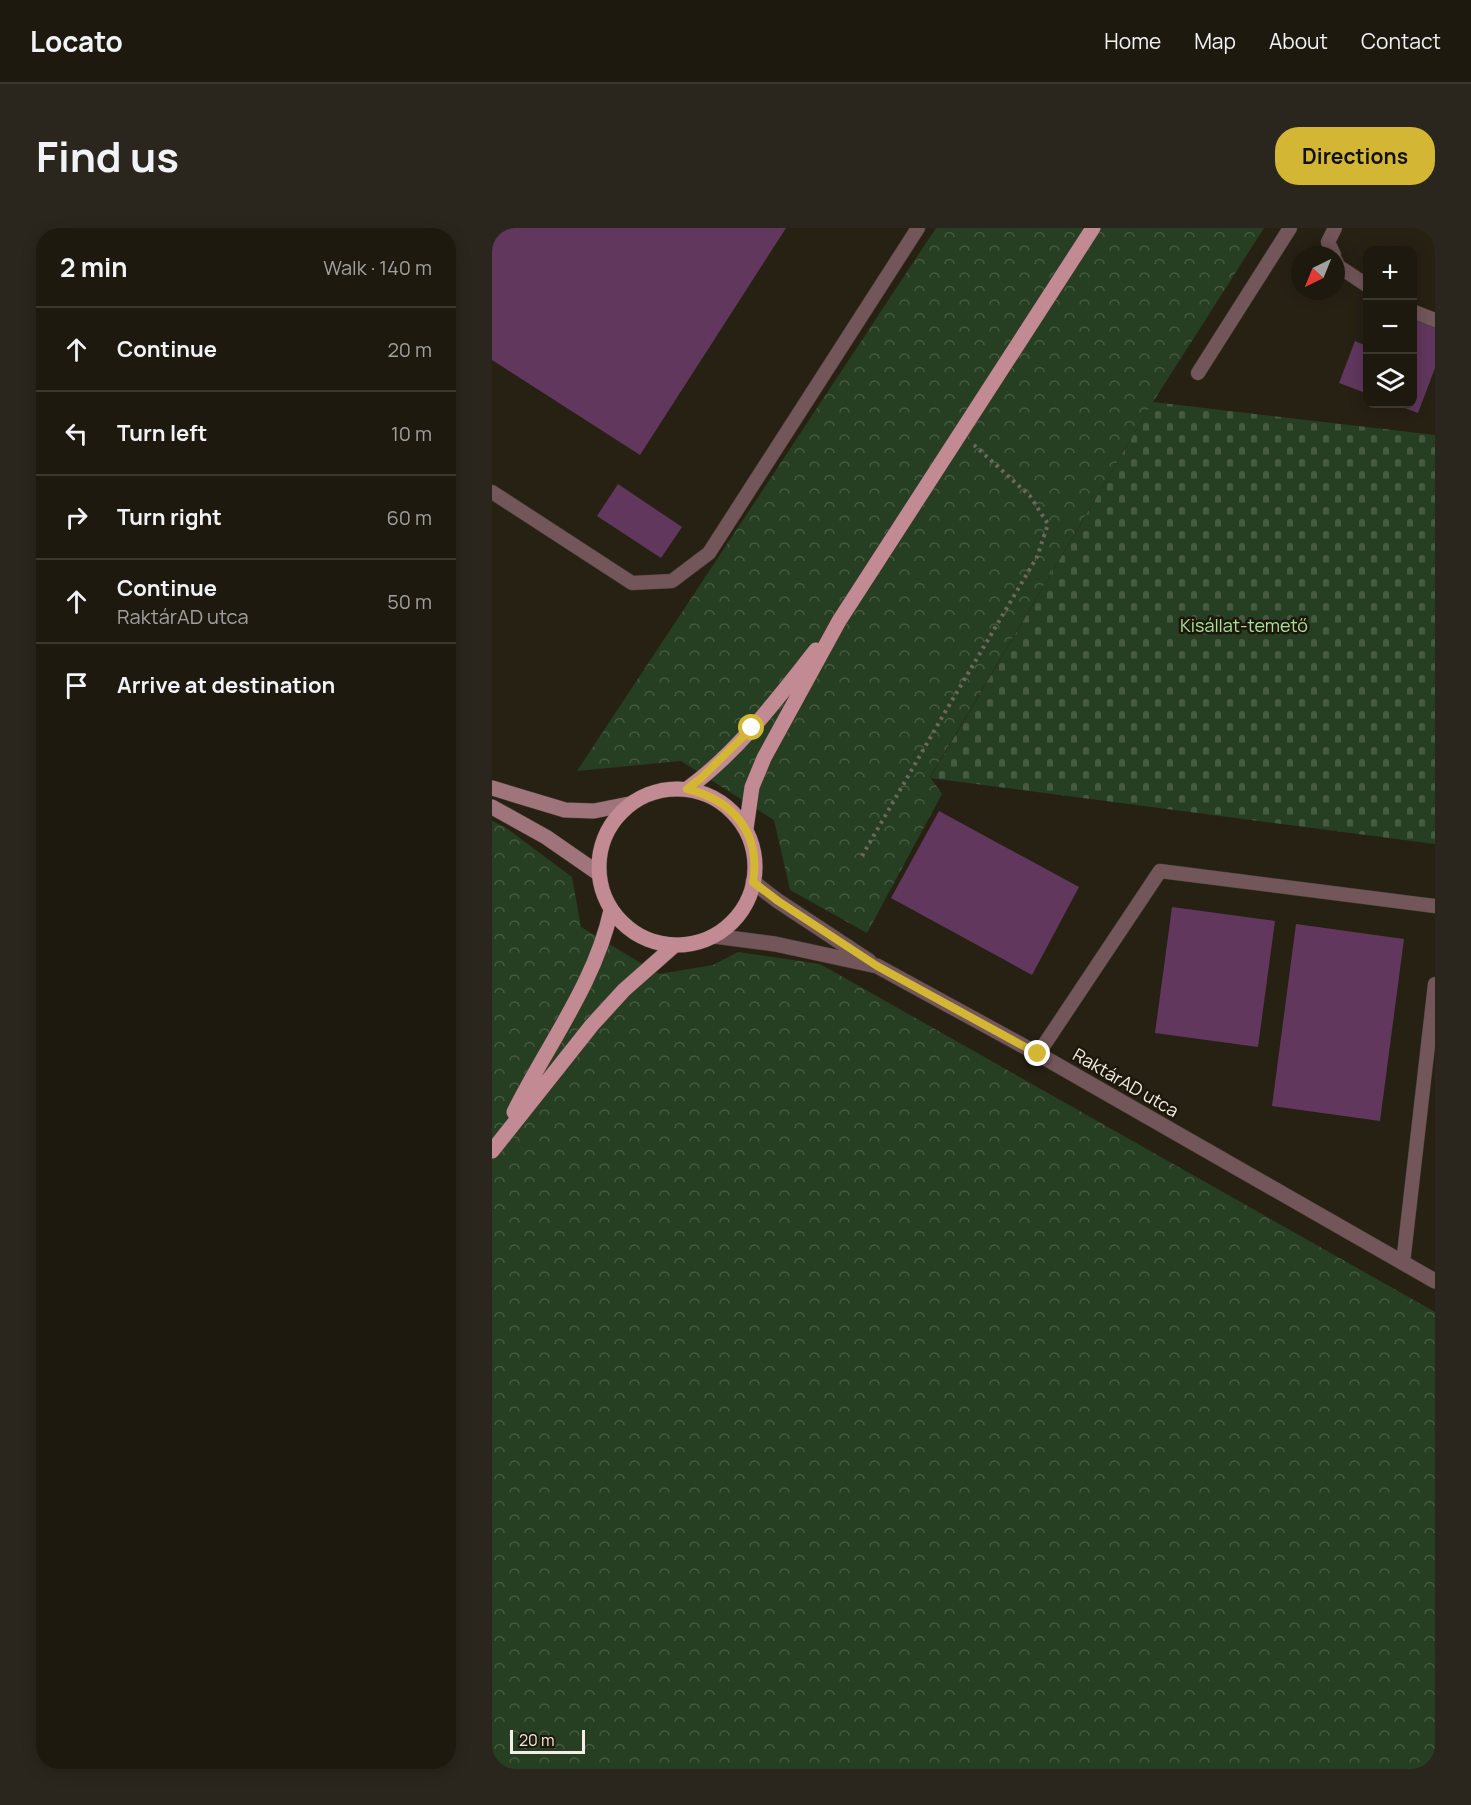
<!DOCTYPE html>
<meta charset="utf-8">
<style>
:root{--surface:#1d190f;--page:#2a261d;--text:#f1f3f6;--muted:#a0a09e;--line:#3b382f;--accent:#d4b635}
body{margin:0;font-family:Manrope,sans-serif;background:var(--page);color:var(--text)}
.controls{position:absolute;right:18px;top:18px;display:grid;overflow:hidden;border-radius:12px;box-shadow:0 3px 15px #0003}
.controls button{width:54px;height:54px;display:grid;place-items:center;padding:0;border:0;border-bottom:2px solid var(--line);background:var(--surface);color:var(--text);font:30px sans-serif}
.compass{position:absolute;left:799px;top:18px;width:54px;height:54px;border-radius:50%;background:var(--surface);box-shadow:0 3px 15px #0003;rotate:223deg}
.scale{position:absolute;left:18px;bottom:15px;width:75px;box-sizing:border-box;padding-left:6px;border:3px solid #f2eee6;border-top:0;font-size:16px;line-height:21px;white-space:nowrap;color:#f2eee6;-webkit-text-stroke:4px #1e170b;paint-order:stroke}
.stop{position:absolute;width:18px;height:18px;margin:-14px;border:4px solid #d4b635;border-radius:50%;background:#fff}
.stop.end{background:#d4b635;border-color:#fff;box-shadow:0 2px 6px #0008}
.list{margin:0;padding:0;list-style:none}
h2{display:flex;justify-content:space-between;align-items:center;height:78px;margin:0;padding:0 24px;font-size:26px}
h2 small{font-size:20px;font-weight:400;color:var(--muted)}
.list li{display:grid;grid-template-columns:39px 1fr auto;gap:18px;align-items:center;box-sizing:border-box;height:84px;padding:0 24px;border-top:2px solid var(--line)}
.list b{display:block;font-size:22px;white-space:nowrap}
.list p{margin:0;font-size:20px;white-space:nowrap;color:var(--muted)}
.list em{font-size:20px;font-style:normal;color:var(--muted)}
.icon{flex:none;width:33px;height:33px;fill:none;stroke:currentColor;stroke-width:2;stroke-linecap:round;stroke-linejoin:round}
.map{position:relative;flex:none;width:943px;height:1541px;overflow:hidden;border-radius:24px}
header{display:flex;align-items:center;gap:36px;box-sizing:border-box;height:84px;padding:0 30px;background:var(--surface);border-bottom:2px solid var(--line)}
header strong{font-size:28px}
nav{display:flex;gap:33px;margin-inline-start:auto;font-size:21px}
.intro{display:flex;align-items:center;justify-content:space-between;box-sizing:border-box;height:144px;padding:0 36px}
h1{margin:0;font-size:42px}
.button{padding:15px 27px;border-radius:24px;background:var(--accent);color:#111;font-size:21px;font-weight:700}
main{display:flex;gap:36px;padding:0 36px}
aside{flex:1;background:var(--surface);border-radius:24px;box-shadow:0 3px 15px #0003}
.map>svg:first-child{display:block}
</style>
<header>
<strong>Locato</strong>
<nav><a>Home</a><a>Map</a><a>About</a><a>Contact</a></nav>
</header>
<div class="intro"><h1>Find us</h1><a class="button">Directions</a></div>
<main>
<aside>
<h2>2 min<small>Walk · 140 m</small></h2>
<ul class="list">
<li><svg class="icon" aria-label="ahead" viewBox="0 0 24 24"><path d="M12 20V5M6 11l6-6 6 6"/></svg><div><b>Continue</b></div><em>20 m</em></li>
<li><svg class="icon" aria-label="left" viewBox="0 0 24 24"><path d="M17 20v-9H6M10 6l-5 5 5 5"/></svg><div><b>Turn left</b></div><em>10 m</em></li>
<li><svg class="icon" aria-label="right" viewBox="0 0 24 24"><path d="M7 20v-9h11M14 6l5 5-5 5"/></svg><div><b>Turn right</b></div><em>60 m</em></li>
<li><svg class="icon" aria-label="ahead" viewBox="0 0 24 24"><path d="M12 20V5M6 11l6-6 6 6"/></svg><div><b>Continue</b><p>RaktárAD utca</p></div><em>50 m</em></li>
<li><svg class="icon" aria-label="arrive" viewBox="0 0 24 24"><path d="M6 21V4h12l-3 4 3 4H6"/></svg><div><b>Arrive at destination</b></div></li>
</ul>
</aside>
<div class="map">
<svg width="943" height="1541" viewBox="0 0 943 1541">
<defs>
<pattern id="forest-crowns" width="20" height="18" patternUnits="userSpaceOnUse" patternTransform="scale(1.5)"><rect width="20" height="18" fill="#263e22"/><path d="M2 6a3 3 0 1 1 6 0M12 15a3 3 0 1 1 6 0" fill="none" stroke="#465a42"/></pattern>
<pattern id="cemetery-stones" width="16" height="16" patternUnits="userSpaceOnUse" patternTransform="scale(1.5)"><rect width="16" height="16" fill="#263e22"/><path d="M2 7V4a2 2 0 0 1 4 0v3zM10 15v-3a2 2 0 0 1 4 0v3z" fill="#465a42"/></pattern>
</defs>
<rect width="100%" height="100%" fill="#272114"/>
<!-- forest -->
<path fill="url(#forest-crowns)" d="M444,0H772L661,174L438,549L450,566L375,705L298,662L282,592L189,533L85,543Z
M0,593L13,599L80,649L89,699L167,746L221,737L246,724L328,736L943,1084V1541H0Z"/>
<!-- cemetery -->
<path fill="url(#cemetery-stones)" d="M661,174L943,207V616L438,550Z"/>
<!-- building -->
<path fill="#61375d" d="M0,0H294L148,227L0,132Z
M920,90L943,99V140L926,185L902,176H920Z
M876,109V166L847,155L863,113L872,117Z
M126,256L190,299L169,330L105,288Z
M447,583L587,659L540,747L399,670Z
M680,679L783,693L766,819L663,805Z
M804,696L912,711L888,893L780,878Z"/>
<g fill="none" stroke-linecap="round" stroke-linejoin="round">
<!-- lane casing -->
<g stroke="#433e31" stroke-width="15">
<path id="lane" d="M842,27L836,14L843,0
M844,33L846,38L876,58
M920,83L943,92
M706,145L798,0
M0,264L140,355L180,353L217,325L426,0
M546,826L668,643L943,678
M911,1035L943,756"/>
</g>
<!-- street casing -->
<g stroke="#433e31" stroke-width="16">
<path id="street" d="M261,654L286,673L377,733
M222,708L283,716L385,738L546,826L943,1053"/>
</g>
<!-- secondary casing -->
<g stroke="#433e31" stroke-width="16">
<path id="secondary" d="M0,560L73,582L102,583L137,576
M0,579L54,609L106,645"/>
</g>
<!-- primary casing -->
<g stroke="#433e31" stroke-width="16">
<path id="primary" d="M107 639a78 78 0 1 1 156 0a78 78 0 1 1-156 0Z
M195,561C246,524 285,471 324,422
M254,601L260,559L272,530L347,393L601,0
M22,884C55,817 103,756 119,682
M0,923L100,797L132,762L183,717"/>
</g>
<!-- path -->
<path stroke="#6d675c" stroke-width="4" stroke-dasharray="3 4.5" stroke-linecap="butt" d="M370,628L449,491L545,329L556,296L538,268L482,217"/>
<!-- lane -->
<use href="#lane" stroke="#72565a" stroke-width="14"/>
<!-- street -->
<use href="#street" stroke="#72565a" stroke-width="15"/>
<!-- secondary -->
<use href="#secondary" stroke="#9f747a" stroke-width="15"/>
<!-- primary -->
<use href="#primary" stroke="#c28a93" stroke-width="15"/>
</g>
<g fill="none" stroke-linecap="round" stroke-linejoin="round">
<!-- route -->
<path stroke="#d4b635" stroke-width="8" d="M260,500L209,550L195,561C241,572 269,605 261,654L286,673L385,738L546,826"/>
</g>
<g text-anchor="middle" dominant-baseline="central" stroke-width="5" stroke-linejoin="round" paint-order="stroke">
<!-- park labels -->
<g font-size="18" fill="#a7e29c" stroke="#1e170b">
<text x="752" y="397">Kisállat-temető</text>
</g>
<!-- street labels -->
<g font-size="18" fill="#f2eee6" stroke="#1e170b">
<text transform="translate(634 854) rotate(30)">RaktárAD utca</text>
</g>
</g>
</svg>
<div class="controls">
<button>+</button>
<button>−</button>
<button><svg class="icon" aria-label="layers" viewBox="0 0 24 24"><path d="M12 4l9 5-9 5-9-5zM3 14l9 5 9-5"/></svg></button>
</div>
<svg class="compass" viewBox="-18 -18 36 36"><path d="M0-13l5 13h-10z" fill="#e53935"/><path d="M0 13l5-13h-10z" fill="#a0a09e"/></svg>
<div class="scale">20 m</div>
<div class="stop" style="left:260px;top:500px"></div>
<div class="stop end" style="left:546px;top:826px"></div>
</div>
</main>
